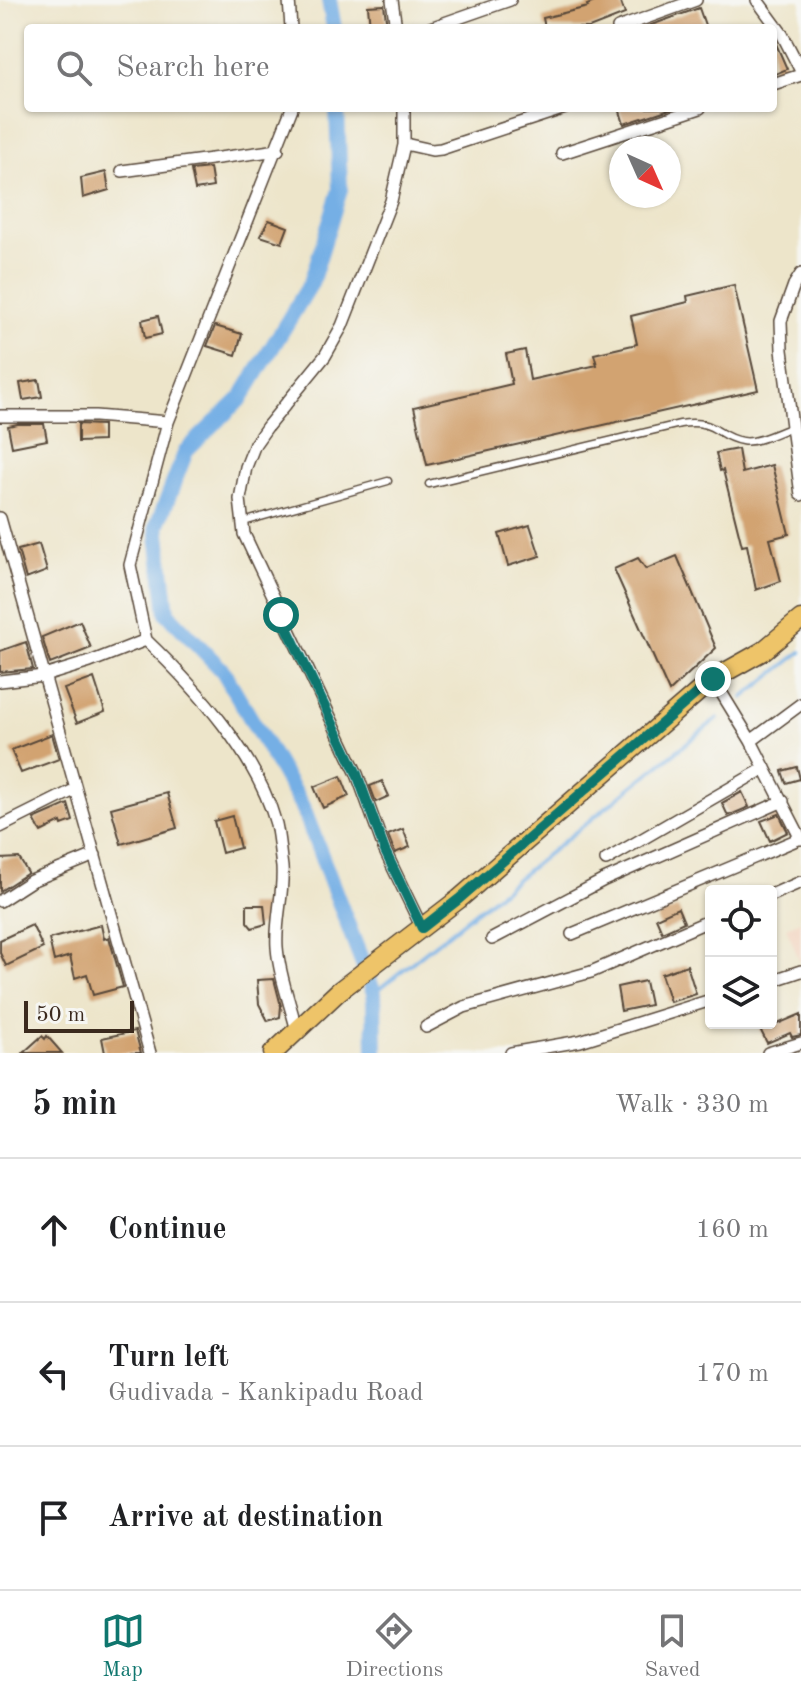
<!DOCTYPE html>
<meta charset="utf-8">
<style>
:root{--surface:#fff;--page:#f2f2f2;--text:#202124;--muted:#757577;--line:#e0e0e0;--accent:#0f766e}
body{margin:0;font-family:"Old Standard TT",serif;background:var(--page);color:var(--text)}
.controls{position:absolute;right:24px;bottom:24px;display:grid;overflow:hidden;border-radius:8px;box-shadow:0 2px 6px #0004}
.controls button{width:72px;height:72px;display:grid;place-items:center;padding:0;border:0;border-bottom:2px solid var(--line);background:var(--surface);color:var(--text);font:40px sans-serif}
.compass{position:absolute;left:609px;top:136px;width:72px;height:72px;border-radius:50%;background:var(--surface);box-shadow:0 2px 6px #0004;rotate:135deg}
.scale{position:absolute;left:24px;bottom:20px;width:110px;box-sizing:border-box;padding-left:8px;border:4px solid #3b2a1e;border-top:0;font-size:22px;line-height:28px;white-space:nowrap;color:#3b2a1e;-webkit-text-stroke:6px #f6f6f2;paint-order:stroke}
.stop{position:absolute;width:24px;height:24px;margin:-18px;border:6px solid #0f766e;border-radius:50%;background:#fff}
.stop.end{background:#0f766e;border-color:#fff;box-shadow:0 2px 8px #0008}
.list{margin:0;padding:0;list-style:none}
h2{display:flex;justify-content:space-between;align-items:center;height:104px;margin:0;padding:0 32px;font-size:34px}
h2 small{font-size:26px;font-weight:400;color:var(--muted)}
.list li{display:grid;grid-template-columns:52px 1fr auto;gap:24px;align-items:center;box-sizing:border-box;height:144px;padding:0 32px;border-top:2px solid var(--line)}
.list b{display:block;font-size:30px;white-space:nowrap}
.list p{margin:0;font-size:26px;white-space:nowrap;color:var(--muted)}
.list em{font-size:26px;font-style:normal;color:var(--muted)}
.icon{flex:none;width:44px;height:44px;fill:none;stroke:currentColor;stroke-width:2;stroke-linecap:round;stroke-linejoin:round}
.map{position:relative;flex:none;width:801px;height:1053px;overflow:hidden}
.search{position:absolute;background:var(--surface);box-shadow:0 2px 6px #0004;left:24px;right:24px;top:24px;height:88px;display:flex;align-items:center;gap:20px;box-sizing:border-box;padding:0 28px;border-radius:8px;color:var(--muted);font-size:30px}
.sheet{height:536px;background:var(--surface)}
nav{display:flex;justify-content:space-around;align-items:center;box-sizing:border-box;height:112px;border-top:2px solid var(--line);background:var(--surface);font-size:22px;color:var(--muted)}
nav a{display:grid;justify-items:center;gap:4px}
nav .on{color:var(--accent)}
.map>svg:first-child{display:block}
</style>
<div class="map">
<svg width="801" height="1053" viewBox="0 0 801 1053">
<rect width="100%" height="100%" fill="#f6f6f2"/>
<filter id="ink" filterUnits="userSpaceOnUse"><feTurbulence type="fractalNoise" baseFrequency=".0125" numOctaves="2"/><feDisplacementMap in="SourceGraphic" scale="16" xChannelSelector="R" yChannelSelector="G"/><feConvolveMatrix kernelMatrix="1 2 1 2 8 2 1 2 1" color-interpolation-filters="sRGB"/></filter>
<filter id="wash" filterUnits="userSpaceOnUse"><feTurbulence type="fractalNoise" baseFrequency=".006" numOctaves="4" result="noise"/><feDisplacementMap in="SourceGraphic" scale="32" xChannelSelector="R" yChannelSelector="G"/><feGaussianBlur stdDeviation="1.8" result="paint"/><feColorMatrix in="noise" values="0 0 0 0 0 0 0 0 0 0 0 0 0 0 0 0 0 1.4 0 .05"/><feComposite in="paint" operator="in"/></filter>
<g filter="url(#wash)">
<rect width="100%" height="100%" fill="#ede5ca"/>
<!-- built -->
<path fill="#f3d4bf" d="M801,921V961L800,962L786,927Z"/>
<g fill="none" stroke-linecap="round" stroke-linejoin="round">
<!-- stream -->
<path stroke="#75afe5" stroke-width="4" d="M743,698L801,652
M374,993L718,718"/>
<!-- canal -->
<path stroke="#75afe5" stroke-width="16" d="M329,0L334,28
M337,108L340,190L311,283L242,397L186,451L157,526L167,613L223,671L303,808L374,993L375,1053"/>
</g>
<g id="blocks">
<!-- building -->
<path fill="#d2a371" d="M599,0H620L625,14L589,28H545L543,18L588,7L587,5Z
M384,5L387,26L370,27L368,6Z
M699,8L706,28H643Z
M773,37L787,69L773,75Z
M619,108H673L624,124Z
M210,168L213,187L195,190L191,170Z
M106,172L109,190L83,198L81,178Z
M269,220L288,227L282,243L260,236Z
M734,285L758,390L427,465L414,407L512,384L506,354L525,350L530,380L597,365L594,354L637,344L631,316L688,302L687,296Z
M158,316L162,334L145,338L142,320Z
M215,326L242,334L236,355L207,346Z
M39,380L42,397L23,400L20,383Z
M18,424H44L47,440L12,447L8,426Z
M78,424L103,425V441L78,442Z
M738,449L742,473L772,465L789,534L770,539L781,581L756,590L747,545L742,546L723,470L720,471L716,453Z
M530,525L540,556L508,566L499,534Z
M39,544L47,571L26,579L18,550Z
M677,556L716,648L669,692L614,569L638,558L646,569Z
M80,621L91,648L50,664L42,637Z
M26,642L33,669L0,672V651Z
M94,678L105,712L77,723L64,689Z
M52,734L59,759L21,773L11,750Z
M797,767L800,779L786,783L782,771Z
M341,776L349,796L323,808L314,787Z
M382,781L389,796L376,802L370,786Z
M742,792L749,807L728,816L722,803Z
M167,793L177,828L121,844L111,808Z
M68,804L73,821L62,825L61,822L41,832L34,819Z
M779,814L788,832L770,841L761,821Z
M232,816L240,848L222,853L214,821Z
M403,829L410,847L395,853L388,835Z
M19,858L28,873L0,891V859Z
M247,905H264L266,924L252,928L247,922Z
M678,908L684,922L662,932L656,918Z
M32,925L43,948L6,966L0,953V940Z
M101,925L104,939L109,937L123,987L93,995L87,974L75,978L70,956L54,961L49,939Z
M687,965L696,994L670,1002L661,974Z
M274,979L281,1006L280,1017L268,1021L259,1004L257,980Z
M645,981L650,1005L621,1011L617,987Z
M801,1014V1035L792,1037L790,1033L767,1043L757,1023H772L773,1026Z
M135,1031L141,1053H105L102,1038Z
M42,1036L45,1039L47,1036L62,1053H23Z"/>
</g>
</g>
<g filter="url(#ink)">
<use href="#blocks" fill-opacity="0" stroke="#564638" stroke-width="2"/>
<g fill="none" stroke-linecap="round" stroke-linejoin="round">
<!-- service casing -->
<g stroke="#564638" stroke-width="9">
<path id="service" d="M429,484L680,424C718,419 714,436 742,441C756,444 778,432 792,427
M243,522L388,481"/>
</g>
<!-- minor casing -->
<g stroke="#564638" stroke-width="14">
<path id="minor" d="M289,0L291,28
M392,0L396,28
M757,0L782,34L801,71
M430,28L510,0
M618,28L696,0
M773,84L801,75
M404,108V145L391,201L342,326L325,356L267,427L255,444L246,467L240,499L244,534L357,774L385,851L422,928
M405,144L432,150L441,149L565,108
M562,153L700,108
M122,171L278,150
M801,274L794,285L781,321L782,350L801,495
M0,416H95L168,422
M0,518L150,1053
M146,640C197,689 257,755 276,824C279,838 280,853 282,867C284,893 275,921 277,947C279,975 290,1003 297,1031
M713,679L751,741L801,839
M0,681L44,676L90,662L146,640L130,565L168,422L292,108
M751,741L801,704
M0,827L76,789
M606,860L765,768
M771,895L801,882
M0,901L31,881L95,855
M572,934L801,838
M492,939L604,880L783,801
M771,981L801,971
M426,1027L464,1007L591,972L711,920
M511,1053L580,1041L711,1000
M768,1053L801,1043"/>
</g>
<!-- primary casing -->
<g stroke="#564638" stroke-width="21">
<path id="primary" d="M273,1053L339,991L459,899L713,679L763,651L801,619"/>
</g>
<!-- service -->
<use href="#service" stroke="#fff" stroke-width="6"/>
<!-- minor -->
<use href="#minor" stroke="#fff" stroke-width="11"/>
<!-- primary -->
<use href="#primary" stroke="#eec469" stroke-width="18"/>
</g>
</g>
<g fill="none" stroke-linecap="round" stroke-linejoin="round" filter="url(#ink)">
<!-- route -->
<path stroke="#0f766e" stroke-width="10" d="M281,615L357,774L385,851L422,928L459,899L713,679"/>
</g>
</svg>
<div class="controls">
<button><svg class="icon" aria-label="locate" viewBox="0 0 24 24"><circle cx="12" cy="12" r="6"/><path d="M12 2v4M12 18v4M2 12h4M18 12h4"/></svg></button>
<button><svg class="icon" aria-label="layers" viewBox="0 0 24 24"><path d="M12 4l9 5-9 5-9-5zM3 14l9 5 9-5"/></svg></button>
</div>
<svg class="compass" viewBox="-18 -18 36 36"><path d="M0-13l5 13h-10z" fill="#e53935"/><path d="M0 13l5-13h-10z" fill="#757577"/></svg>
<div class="scale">50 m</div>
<div class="stop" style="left:281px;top:615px"></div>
<div class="stop end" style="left:713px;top:679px"></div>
<div class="search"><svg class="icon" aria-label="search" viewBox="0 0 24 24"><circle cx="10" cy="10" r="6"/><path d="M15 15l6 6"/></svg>Search here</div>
</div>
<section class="sheet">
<h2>5 min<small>Walk · 330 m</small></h2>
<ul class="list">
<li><svg class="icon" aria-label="ahead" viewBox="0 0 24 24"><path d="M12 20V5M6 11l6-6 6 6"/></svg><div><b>Continue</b></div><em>160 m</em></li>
<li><svg class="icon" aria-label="left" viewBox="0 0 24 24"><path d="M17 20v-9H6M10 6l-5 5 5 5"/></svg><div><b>Turn left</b><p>Gudivada - Kankipadu Road</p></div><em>170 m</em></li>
<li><svg class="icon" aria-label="arrive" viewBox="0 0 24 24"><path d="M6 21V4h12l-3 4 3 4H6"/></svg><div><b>Arrive at destination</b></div></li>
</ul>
</section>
<nav>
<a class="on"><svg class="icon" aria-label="map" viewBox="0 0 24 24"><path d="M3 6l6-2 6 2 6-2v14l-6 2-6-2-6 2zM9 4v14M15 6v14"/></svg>Map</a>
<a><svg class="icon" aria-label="directions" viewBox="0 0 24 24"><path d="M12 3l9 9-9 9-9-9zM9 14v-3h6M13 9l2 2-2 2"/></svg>Directions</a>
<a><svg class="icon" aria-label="saved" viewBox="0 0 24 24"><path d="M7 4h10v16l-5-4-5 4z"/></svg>Saved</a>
</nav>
